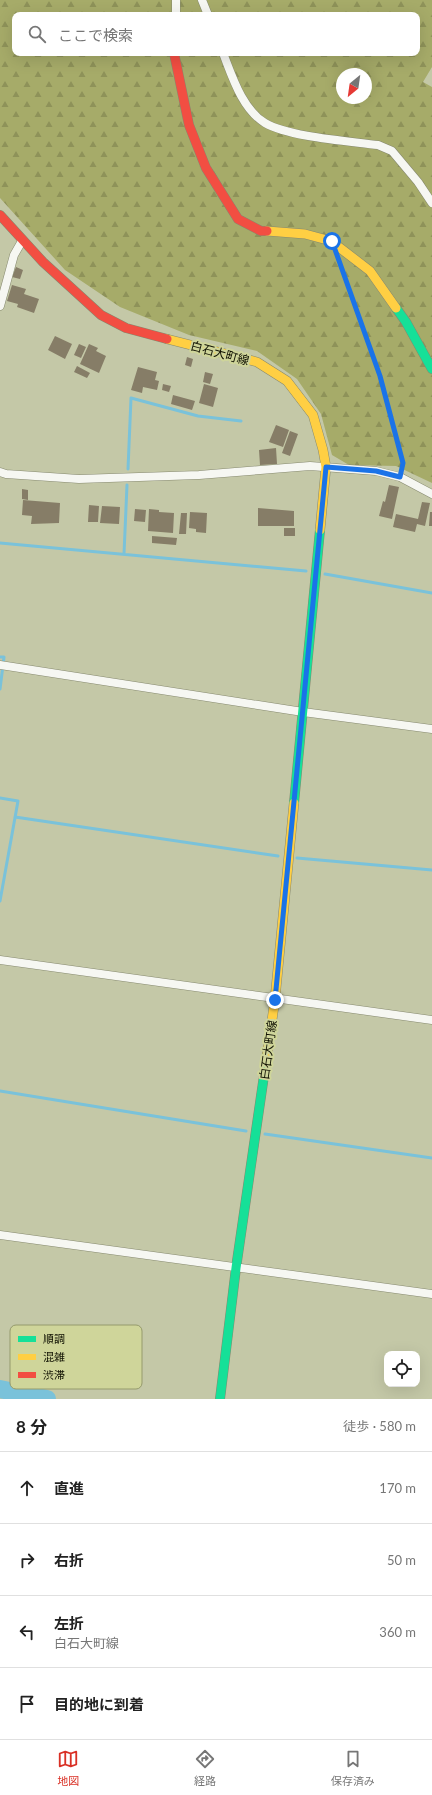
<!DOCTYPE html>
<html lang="ja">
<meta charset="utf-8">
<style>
:root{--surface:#fff;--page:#f2f2f2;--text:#222;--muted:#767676;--line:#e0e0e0;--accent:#d93025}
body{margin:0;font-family:Lato,"Noto Sans JP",sans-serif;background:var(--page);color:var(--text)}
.controls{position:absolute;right:12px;bottom:12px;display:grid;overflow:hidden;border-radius:8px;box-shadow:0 4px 16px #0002}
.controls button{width:36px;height:36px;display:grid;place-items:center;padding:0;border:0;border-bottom:1px solid var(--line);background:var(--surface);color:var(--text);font:20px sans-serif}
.compass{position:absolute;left:336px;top:68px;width:36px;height:36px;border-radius:50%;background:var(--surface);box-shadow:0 4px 16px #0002;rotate:209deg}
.stop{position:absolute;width:12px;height:12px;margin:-9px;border:3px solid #1a73e8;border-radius:50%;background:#fff}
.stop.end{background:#1a73e8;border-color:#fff;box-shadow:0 1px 4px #0008}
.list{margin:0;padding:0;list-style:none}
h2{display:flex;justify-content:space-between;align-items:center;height:52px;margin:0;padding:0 16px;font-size:17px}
h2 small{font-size:13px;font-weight:400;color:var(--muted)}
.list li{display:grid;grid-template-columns:26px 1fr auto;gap:12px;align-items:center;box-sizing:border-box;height:72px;padding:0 16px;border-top:1px solid var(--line)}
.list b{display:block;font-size:15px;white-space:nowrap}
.list p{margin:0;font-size:13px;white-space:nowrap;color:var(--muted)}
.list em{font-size:13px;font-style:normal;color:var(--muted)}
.icon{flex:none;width:22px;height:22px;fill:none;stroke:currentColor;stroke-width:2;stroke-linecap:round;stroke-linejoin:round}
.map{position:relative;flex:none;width:432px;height:1399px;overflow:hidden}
.search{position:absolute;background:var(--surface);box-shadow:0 4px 16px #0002;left:12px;right:12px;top:12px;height:44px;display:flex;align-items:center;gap:10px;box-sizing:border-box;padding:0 14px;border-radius:8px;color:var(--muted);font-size:15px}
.sheet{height:340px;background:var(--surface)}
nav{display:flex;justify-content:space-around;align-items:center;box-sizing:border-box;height:56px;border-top:1px solid var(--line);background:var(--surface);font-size:11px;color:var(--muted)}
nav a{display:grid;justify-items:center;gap:2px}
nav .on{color:var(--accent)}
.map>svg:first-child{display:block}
</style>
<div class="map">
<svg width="432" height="1399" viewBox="0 0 432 1399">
<defs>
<pattern id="forest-firs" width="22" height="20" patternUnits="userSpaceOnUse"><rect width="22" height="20" fill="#a6ab69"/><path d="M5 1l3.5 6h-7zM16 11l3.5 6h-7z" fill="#8e9259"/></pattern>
</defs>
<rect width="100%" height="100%" fill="#c4c8a7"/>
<!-- forest -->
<path fill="url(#forest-firs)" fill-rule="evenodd" d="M0,0H432V67L423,82L432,87V483L396,466L349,465L332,455L321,414L297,379L257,351L189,335L120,307L65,270L0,198ZM15,15H417V53H15ZM342,74H366V98H342Z"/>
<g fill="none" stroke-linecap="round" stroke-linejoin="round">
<!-- stream -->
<path stroke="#7ac2da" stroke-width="3" d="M128,469L131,398L198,416L241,421
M0,543L306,571
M124,554L127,485
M325,574L432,593
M0,657H4L0,689
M0,798L18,801L0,901
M15,817L278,856
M297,858L432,870
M0,1091L246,1131
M265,1134L432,1158"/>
<!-- river -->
<path stroke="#7ac2da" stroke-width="18" d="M0,1389L47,1399"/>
</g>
<!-- building -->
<path fill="#867d67" d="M16,267L23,270L20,279L12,277Z
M12,285L26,289L24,294L39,299L34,313L17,307L18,304L7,301Z
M55,336L72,344L65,359L48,350Z
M79,344L86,347L81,358L74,355Z
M89,344L98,348L96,351L106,356L99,373L80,364Z
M187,357L193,359L191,367L185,365Z
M77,366L90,373L87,378L74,372Z
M138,367L157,372L155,380L159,381L157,390L143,387L142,393L131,390Z
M205,372L213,374L210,384L203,382Z
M163,384L171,386L169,392L162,390Z
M204,384L218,388L213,407L199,403Z
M173,395L195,401L192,410L171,404Z
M276,425L289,430L283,447L269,442Z
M290,431L298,434L290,456L282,453Z
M276,448L277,464L260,465L259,450Z
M389,485L399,487L392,519L379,516L383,501L385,502Z
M22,489L28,490V500L22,499Z
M23,500L60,503L59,523L31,524L32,516L22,515Z
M422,502L430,503L425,526L417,524L415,532L393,527L396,514L418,519Z
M89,505L99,506L98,522H88Z
M102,506L120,507L119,524L100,523Z
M258,508L294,511V526H258Z
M135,509L146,510L145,522L134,521Z
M149,509L159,510V512L174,513L173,533L148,531Z
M190,512L207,513L206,533L196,532V529L189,528Z
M430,512H432V526H429Z
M181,513H187L186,534H179Z
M284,528H295V536H284Z
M152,536L177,538L176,545L152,543Z"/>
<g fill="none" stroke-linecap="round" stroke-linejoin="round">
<!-- street casing -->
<g stroke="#86896f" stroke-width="9">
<path id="street" d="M202,0L208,15
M176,15V0
M223,53C232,76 242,109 265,123C289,137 348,141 378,145L392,151L418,182L432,203
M0,306L14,255L22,241
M0,472L6,474L79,479L199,475L310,466L376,471L400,477L432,494
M0,665L303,712L432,729
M0,960L432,1020
M0,1235L432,1294"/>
</g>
<!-- fast casing -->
<g stroke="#86896f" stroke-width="10">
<path id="fast" d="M396,308L406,322L432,369
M294,803L320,530
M220,1399L236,1268L267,1055"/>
</g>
<!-- slow casing -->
<g stroke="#86896f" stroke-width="10">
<path id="slow" d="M267,231L305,234L331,241L370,271L396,308
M167,339L257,362L287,381L313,415L323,450L326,467L320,530
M267,1055L275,999L294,803"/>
</g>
<!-- jam casing -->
<g stroke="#86896f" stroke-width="10">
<path id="jam" d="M174,53L189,125L206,168L238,219L261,231H267
M0,215L43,262L101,315L126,328L167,339"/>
</g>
<!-- path -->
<path stroke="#c5c6bc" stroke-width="2" stroke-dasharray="3 2" stroke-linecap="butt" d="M339,261L380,377L403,463L401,470"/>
<!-- street -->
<use href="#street" stroke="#f6f7f2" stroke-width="8"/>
<!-- fast -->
<use href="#fast" stroke="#16e098" stroke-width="9"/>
<!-- slow -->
<use href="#slow" stroke="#ffcf43" stroke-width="9"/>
<!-- jam -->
<use href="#jam" stroke="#f24e42" stroke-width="9"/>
</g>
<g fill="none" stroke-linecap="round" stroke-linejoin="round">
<!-- route -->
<path stroke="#1a73e8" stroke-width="5" d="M275,1000L326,467L376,471L400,477L403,463L380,376L332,241"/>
</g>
<g text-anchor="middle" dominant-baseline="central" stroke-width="4" stroke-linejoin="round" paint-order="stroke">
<!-- street labels -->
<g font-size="12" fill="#0f1000" stroke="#cfd59a">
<text transform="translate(220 353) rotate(15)">白石大町線</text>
<text transform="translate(268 1050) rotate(-82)">白石大町線</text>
</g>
</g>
<!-- legend -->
<rect x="10" y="1325" width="132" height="64" rx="6" fill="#cfd59a" stroke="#959a6c" stroke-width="1"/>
<rect x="18" y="1336" width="18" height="6" fill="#16e098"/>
<rect x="18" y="1354" width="18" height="6" fill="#ffcf43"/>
<rect x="18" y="1372" width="18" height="6" fill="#f24e42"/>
<g font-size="11" fill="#0f1000">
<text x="43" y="1343">順調</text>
<text x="43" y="1361">混雑</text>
<text x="43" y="1379">渋滞</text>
</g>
</svg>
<div class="controls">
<button><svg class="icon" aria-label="locate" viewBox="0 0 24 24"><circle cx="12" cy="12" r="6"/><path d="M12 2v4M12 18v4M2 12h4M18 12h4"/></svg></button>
</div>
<svg class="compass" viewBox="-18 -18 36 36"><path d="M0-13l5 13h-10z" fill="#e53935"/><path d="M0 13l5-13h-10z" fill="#767676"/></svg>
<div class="stop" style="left:332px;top:241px"></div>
<div class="stop end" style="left:275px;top:1000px"></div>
<div class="search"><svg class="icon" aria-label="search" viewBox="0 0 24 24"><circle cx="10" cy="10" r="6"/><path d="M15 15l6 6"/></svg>ここで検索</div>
</div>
<section class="sheet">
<h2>8 分<small>徒歩 · 580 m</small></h2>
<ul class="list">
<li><svg class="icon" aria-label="ahead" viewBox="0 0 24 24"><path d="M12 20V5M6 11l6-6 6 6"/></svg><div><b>直進</b></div><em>170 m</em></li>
<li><svg class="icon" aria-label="right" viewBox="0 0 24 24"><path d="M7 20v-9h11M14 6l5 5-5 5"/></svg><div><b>右折</b></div><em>50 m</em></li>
<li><svg class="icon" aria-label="left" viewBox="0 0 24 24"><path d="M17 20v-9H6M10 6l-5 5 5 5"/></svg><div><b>左折</b><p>白石大町線</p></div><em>360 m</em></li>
<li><svg class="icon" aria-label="arrive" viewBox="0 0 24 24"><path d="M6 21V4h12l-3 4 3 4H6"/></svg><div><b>目的地に到着</b></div></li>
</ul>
</section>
<nav>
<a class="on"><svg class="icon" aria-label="map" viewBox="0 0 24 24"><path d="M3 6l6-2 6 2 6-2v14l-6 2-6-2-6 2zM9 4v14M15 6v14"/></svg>地図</a>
<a><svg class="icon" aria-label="directions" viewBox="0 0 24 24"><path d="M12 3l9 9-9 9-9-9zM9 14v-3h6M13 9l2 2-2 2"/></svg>経路</a>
<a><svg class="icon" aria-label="saved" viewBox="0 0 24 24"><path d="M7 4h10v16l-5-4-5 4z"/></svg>保存済み</a>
</nav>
